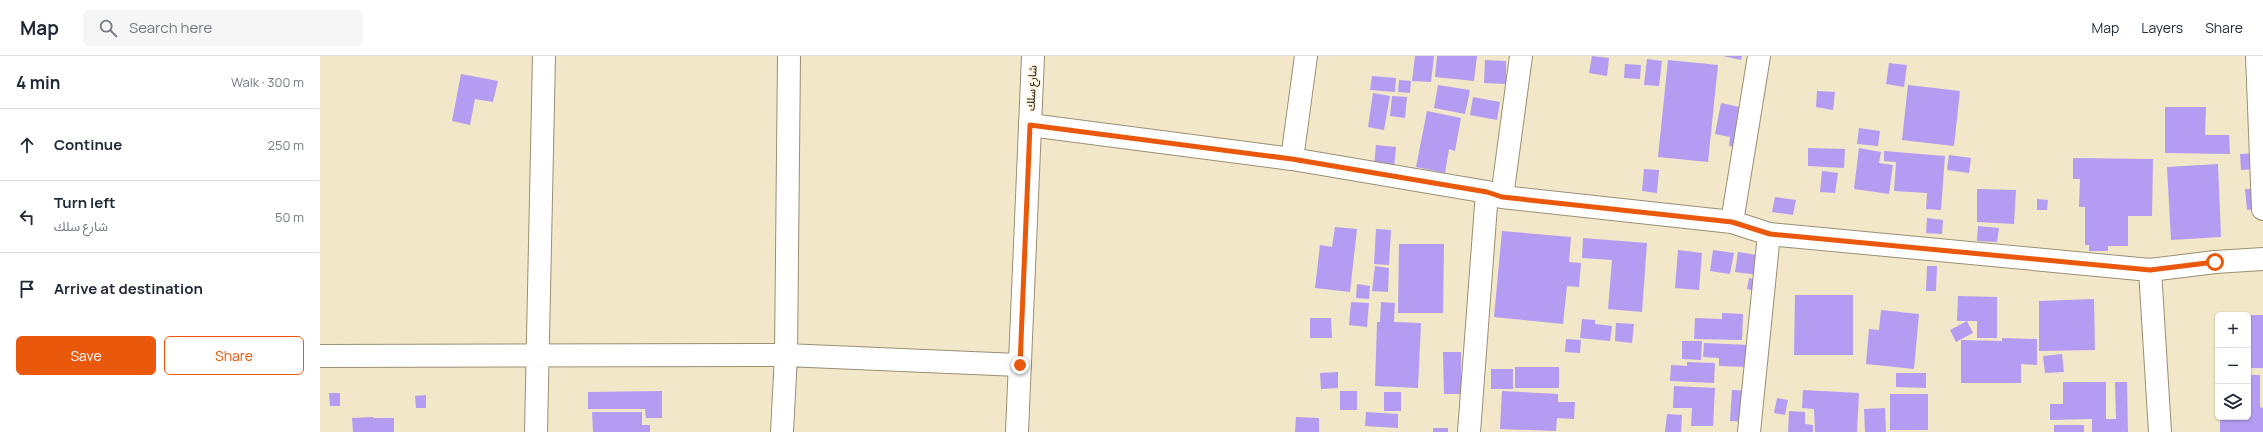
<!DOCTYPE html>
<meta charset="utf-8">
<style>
:root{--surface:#fff;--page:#f6f6f7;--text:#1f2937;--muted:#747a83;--line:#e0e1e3;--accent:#ea580c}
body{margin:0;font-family:Manrope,"Noto Sans Arabic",sans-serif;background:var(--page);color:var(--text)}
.controls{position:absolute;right:12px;bottom:12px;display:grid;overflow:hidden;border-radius:6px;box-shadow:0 1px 3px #0004}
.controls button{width:36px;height:36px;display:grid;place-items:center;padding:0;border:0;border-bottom:1px solid var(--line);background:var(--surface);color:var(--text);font:20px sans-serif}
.stop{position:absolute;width:12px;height:12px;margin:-9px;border:3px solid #ea580c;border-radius:50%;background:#fff}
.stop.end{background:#ea580c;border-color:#fff;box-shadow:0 1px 4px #0008}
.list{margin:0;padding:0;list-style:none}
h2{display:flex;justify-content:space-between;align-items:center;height:52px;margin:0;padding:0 16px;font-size:17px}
h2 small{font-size:13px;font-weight:400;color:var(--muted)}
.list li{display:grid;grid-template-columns:26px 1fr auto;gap:12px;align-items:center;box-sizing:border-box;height:72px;padding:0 16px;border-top:1px solid var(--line)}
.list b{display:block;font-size:15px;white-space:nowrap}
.list p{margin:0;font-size:13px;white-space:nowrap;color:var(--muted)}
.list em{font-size:13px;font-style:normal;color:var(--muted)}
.actions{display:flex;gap:8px;padding:12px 16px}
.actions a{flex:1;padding:9px 0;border:1px solid var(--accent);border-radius:6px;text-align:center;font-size:14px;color:var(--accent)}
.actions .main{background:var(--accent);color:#fff}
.icon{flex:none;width:22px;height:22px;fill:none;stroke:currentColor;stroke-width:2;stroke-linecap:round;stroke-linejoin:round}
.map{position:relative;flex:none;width:1943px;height:376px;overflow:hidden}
header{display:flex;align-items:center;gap:24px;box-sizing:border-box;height:56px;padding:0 20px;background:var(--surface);border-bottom:1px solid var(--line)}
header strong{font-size:19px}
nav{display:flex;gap:22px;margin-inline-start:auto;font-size:14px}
.search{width:280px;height:36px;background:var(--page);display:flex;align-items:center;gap:10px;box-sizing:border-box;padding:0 14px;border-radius:6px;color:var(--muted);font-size:15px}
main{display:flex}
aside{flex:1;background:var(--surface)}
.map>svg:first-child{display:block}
</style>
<header>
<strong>Map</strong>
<div class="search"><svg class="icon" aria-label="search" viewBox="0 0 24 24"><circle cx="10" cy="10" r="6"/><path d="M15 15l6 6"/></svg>Search here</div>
<nav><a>Map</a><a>Layers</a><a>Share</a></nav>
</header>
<main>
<aside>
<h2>4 min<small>Walk · 300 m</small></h2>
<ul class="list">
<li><svg class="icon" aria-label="ahead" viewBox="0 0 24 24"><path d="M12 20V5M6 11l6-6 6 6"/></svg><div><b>Continue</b></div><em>250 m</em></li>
<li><svg class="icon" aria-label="left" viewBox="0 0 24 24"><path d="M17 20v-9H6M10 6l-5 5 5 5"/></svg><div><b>Turn left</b><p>شارع سلك</p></div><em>50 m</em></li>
<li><svg class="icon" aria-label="arrive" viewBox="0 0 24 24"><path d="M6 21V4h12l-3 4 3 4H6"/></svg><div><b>Arrive at destination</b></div></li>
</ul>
<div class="actions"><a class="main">Save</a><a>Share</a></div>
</aside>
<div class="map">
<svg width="1943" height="376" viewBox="0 0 1943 376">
<rect width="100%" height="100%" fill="#f2e7c8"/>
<!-- building -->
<path fill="#b39cf1" d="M1095,0H1114L1111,26L1092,25Z
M1117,0H1157L1154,25L1115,21Z
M1272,0L1289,2L1287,20L1269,17Z
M1403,0H1422L1421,4Z
M1327,3L1342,5L1339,30L1324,29Z
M1165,4L1186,5V28L1164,27Z
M1348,4L1398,9L1388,106L1338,101Z
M1569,7L1587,9L1584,31L1566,28Z
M1305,8L1321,9L1320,23L1304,22Z
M141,18L178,25L173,46L155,43L150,69L132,65Z
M1052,20L1076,22L1075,36L1050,34Z
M1079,24L1091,25L1090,37L1078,36Z
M1118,29L1150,34L1145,58L1114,52Z
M1588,29L1640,35L1634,90L1582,84Z
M1497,35L1515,36L1513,54L1496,51Z
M1053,37L1070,40L1064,74L1048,71Z
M1072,40L1087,41L1085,62L1070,60Z
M1153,41L1180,46L1177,64L1150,59Z
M1401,47L1420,51L1415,76H1420L1419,91L1409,90L1410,81L1395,78Z
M1845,51H1886L1885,79H1909L1910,98L1845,97Z
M1107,55L1141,62L1135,95L1129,93L1125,117L1096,111Z
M1539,72L1560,75L1558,90L1537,88Z
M1056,89L1076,91L1074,112L1054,110Z
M1488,92L1525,93L1524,112L1488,110Z
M1539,92L1561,96L1559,107L1573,109L1569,138L1534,133Z
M1564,95L1625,100L1621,154L1606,153L1607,137L1574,135L1576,106L1564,105Z
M1935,97L1936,113L1921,114L1920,98Z
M1629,99L1651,102L1649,117L1627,114Z
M1753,102L1833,103L1832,160H1808V190H1788V195H1769V189H1765V151H1759L1760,123H1753Z
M1898,108L1901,181L1851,184L1847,111Z
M1324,113L1339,114L1337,137L1322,135Z
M1502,115L1518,117L1515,137L1500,136Z
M1657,133L1696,134L1694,168L1657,166Z
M1925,133H1936L1938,153L1927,154Z
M1455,141L1476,144L1473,159L1452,156Z
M1717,143L1728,144L1727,154H1717Z
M1607,162L1623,164L1622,178L1606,177Z
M1658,170L1679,172L1677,186L1657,185Z
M1015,171L1037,173L1030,236L995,232L1000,189L1012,191Z
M1056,173L1071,174L1069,209L1054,208Z
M1182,175L1251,181L1249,206L1261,207L1259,231L1247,230L1243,268L1174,261Z
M1263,182L1327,187L1322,256L1288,253L1292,204L1262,202Z
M1079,188H1124L1123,257H1078Z
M1358,194L1382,197L1379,234L1355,232Z
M1393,194L1414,197L1410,218L1390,215Z
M1418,196L1450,201L1447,220L1415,216Z
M1055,210L1069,212L1068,236L1052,235Z
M1607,210H1617L1616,235H1606Z
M1429,222L1446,225L1443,237L1427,233Z
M1037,228L1050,230L1049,243L1036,242Z
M1475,239H1533V299H1474Z
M1638,240L1677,241V282H1657V265H1637Z
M1774,243L1775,294L1719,295V245Z
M1031,246L1049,247L1047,271L1029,269Z
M1061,246L1075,247L1074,266L1101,267L1098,332L1055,330L1057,266H1060Z
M1561,254L1599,258L1594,313L1546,308L1549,273L1559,274Z
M1402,257L1423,258L1422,284L1374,283L1375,262L1402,263Z
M1928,259H1943V312H1928Z
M990,262H1011L1012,282H990Z
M1262,263L1275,264V268L1292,270L1290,285L1260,282Z
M1647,265L1653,277L1636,286L1630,274Z
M1296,267L1314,268L1312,287L1295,285Z
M1682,282L1717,283V309L1701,308V327H1641V284L1682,285Z
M1246,283L1261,284L1260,297L1245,296Z
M1362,285H1382L1381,304L1362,303Z
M1384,287L1429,289L1428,311L1399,310V302L1383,301Z
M1123,296H1141V338H1124Z
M1742,298L1744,316L1725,317L1723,300Z
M1367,306L1395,307L1394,327L1350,325L1351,309L1367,310Z
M1195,311H1239V332H1195Z
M1171,313H1193V333H1171Z
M1018,316V332L1001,333L1000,317Z
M1576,317H1606V332L1576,331Z
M1928,319H1940V351L1943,352V376H1900V361H1928Z
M1743,326H1786V363H1796L1795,326H1807L1808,376H1772V363L1730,364V348H1743Z
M1354,330L1395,332L1393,370H1371L1372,352H1353Z
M1412,334L1432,335L1431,366L1410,365Z
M1483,334L1539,337L1537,376H1495L1494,353L1482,352Z
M342,335V362H326L325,353H268V336Z
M1020,335H1037V354H1020Z
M1182,335L1238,338V346H1255L1254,363L1237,362L1236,375L1180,373Z
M1064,336H1081V355H1064Z
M9,337H20V350H10Z
M1570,338H1608V374H1570Z
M106,339V352H96L95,340Z
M1457,342L1468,344L1465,359L1454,357Z
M1565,352L1566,376H1545L1544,353Z
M1469,355L1485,356V368L1493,369V376H1468Z
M272,356H322V369H330V376H273Z
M1046,356L1078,358V372L1045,370Z
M1347,358L1362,359L1361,376H1345Z
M53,361V362H74V376H33L32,362Z
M976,361L999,362V376H975Z
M1734,369H1764V376H1734Z
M1113,372H1128V376H1113Z"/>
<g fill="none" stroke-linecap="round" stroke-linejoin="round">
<!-- minor casing -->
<g stroke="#9a8f73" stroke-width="24">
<path id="minor" d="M1937,0L1943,153
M710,69L972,103L1167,136L1182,141L1412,166L1449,178L1830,214L1895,206L1943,203
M972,103L986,0
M1182,141L1201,0
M1412,166L1439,0
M1830,214L1840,376
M0,300L466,299L700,309
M216,376L224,0
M462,376L466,299L469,0
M1149,376L1167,136
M1429,376L1449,178"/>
</g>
<!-- tertiary casing -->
<g stroke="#9a8f73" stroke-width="24">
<path id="tertiary" d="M697,376L713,0"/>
</g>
<!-- minor -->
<use href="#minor" stroke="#fff" stroke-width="22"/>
<!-- tertiary -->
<use href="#tertiary" stroke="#fff" stroke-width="22"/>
</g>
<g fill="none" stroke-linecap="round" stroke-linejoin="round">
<!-- route -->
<path stroke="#ea580c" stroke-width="5" d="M700,309L710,69L972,103L1167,136L1182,141L1412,166L1450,178L1830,214L1895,206"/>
</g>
<g text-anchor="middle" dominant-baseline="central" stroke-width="3.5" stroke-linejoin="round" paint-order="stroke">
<!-- street labels -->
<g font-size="11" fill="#0f0b03" stroke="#fdf4db">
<text transform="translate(711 32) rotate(-87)">شارع سلك</text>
</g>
</g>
</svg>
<div class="controls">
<button>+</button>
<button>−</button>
<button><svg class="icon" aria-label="layers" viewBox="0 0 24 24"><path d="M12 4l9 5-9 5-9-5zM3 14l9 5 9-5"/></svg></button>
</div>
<div class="stop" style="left:1895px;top:206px"></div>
<div class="stop end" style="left:700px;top:309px"></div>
</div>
</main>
